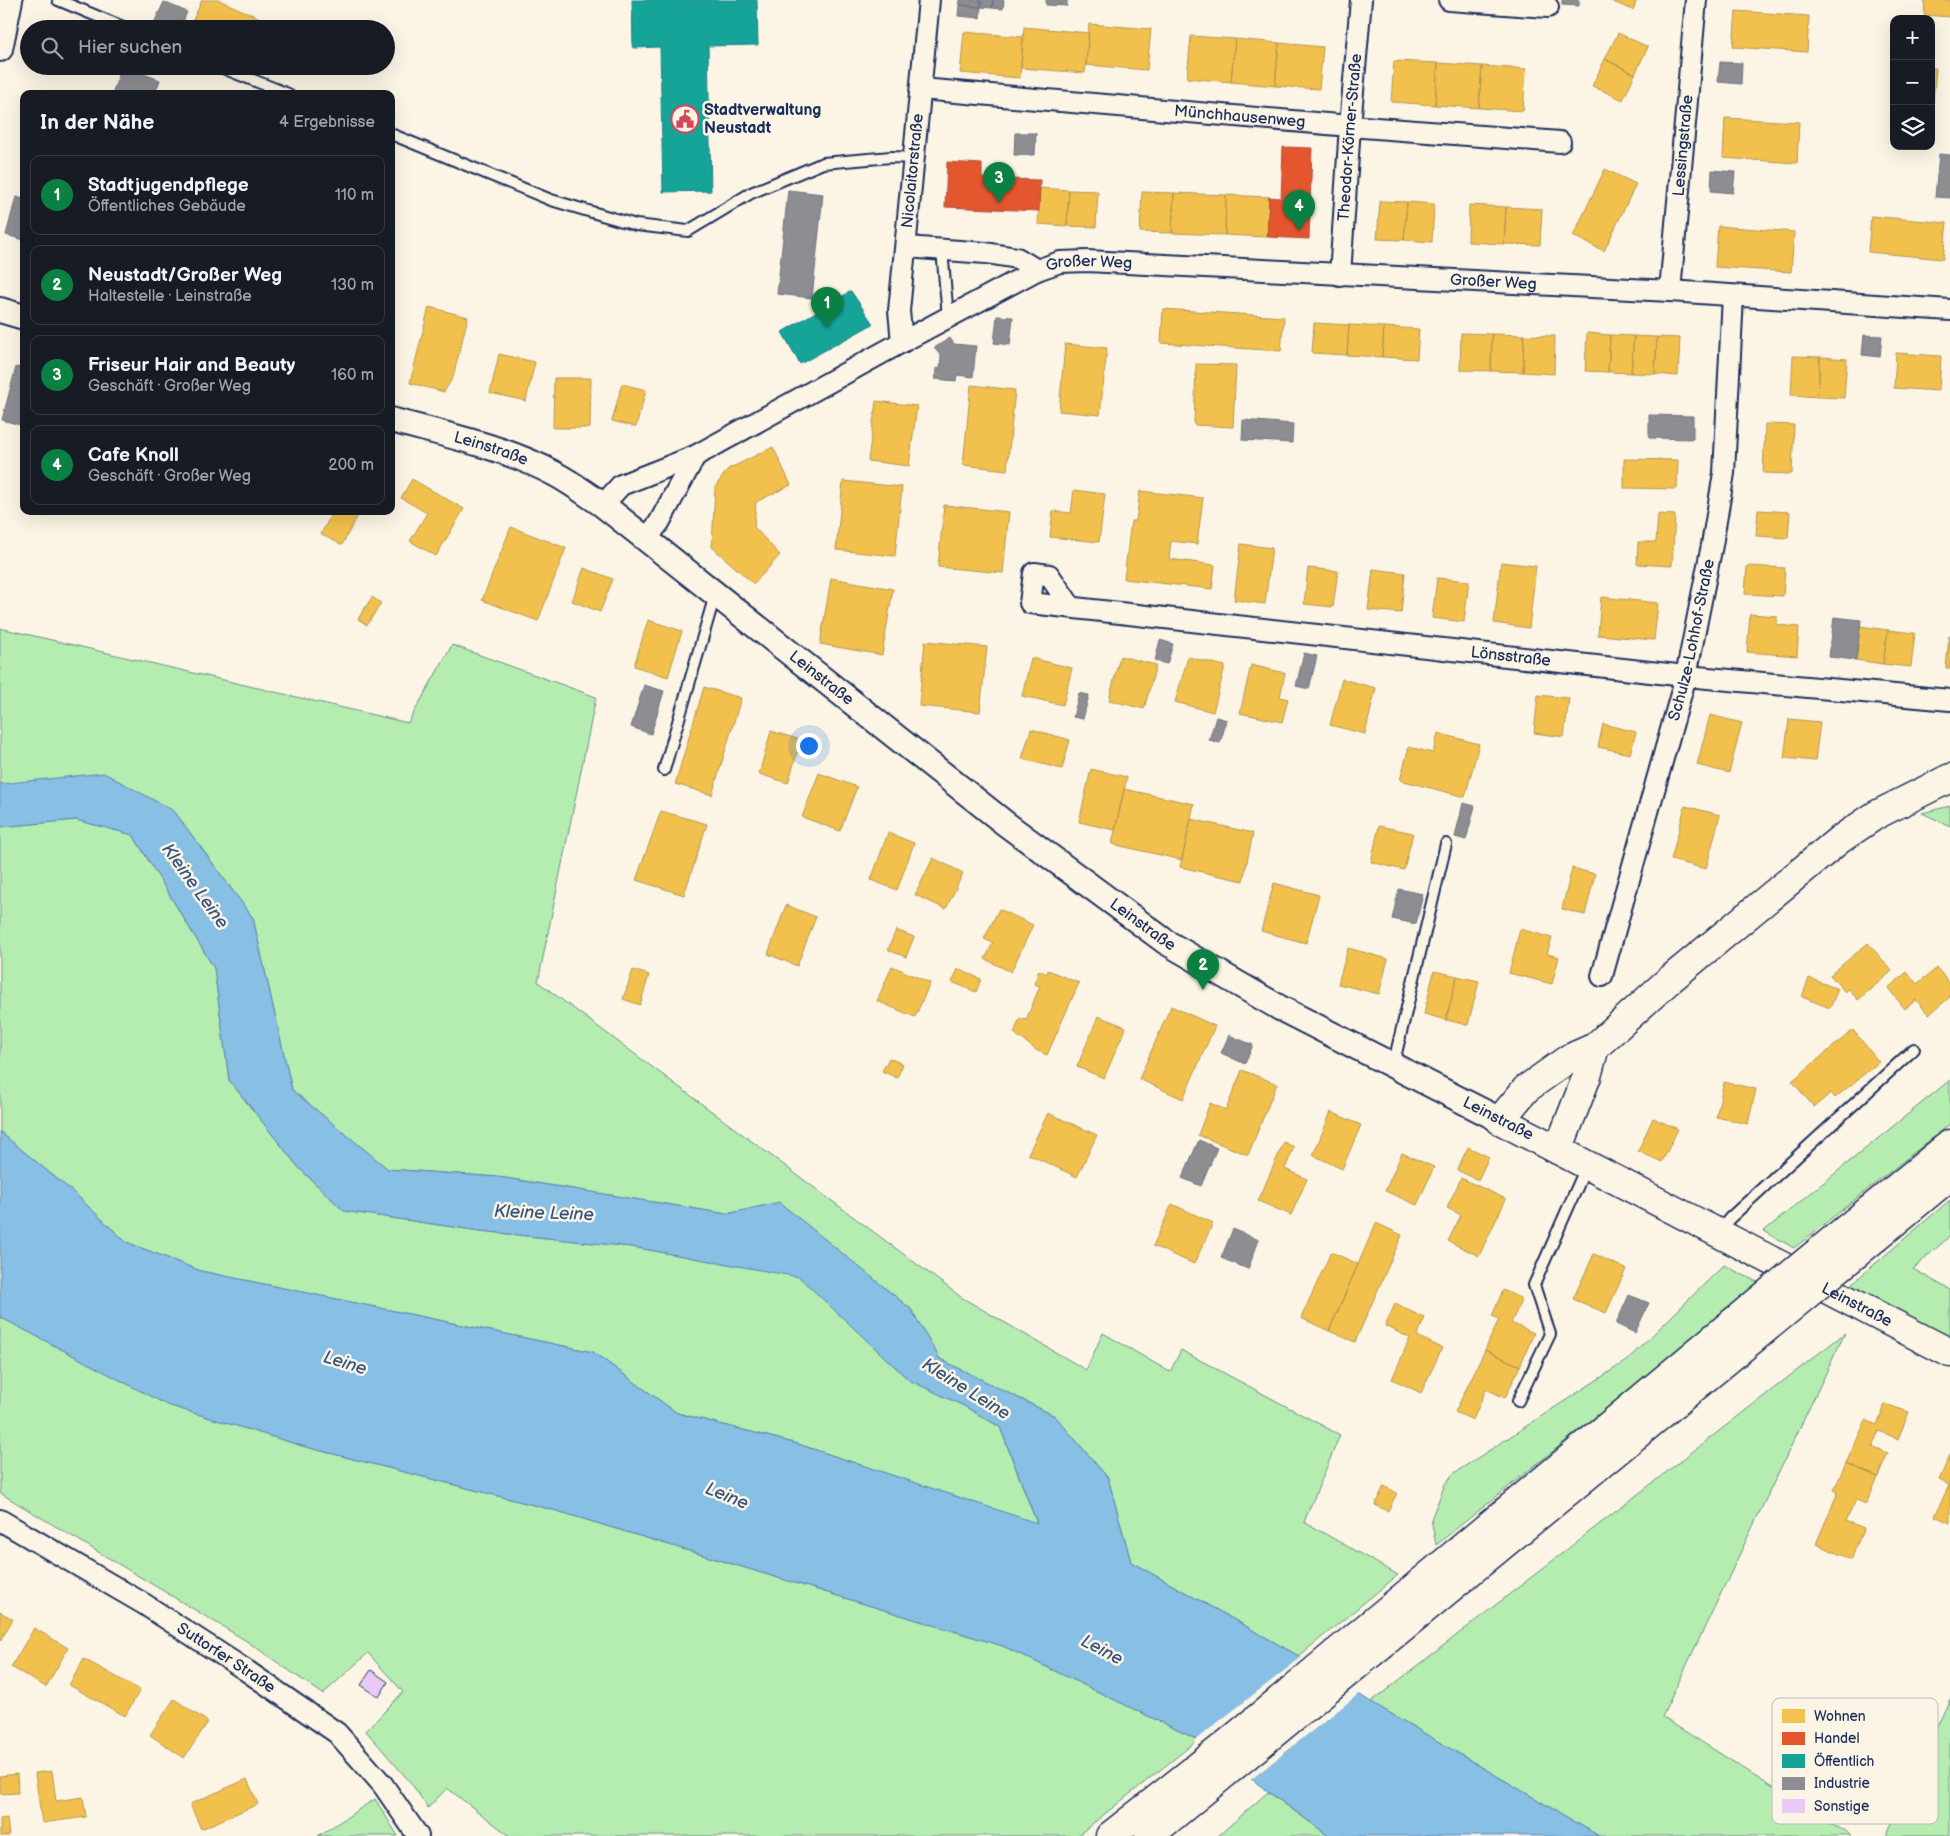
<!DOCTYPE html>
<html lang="de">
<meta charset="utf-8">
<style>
:root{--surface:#171b24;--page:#242831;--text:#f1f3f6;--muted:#9ea1a6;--line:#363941;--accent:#0b8043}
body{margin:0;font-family:"Balsamiq Sans",sans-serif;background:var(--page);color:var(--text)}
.controls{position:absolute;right:15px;top:15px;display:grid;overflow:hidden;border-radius:10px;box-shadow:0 5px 20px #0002}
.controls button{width:45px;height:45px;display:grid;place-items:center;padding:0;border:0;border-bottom:1px solid var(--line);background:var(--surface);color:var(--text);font:25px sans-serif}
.you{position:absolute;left:808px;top:745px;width:18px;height:18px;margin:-12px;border:4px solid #fff;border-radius:50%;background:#1a73e8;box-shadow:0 0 0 8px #1a73e833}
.badge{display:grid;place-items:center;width:32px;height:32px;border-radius:50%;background:var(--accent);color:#fff;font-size:16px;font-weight:700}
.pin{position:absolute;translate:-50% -41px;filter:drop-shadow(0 1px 2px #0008)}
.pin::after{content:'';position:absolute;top:26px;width:18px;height:15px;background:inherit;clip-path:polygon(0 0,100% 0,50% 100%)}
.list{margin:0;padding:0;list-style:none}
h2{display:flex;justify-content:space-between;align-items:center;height:65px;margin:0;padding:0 20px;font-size:21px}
h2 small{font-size:16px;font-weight:400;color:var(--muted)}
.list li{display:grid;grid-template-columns:32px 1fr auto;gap:15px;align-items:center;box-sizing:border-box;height:80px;margin:0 10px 10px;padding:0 10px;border:1px solid var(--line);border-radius:10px}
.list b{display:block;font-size:19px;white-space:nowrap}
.list p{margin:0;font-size:16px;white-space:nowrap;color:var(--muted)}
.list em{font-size:16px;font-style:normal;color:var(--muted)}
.icon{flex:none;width:28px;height:28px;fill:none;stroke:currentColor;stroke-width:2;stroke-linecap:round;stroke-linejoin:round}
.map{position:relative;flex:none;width:1950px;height:1836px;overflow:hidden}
.search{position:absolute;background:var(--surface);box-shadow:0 5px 20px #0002;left:20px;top:20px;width:375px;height:55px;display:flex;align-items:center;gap:12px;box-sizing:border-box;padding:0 18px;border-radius:28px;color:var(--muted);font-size:19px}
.panel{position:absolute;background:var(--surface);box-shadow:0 5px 20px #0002;left:20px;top:90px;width:375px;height:425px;border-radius:10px}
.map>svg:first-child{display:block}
</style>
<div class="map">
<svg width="1950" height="1836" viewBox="0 0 1950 1836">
<rect width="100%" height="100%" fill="#fcf5e5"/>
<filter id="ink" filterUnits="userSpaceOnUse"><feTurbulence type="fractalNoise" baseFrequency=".02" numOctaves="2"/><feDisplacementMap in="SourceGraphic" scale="10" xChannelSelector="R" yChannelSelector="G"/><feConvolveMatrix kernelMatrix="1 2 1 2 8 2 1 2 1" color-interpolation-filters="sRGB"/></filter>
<g filter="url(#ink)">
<!-- green -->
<path fill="#b5edb0" stroke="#688e87" d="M0,628L408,723L452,645L596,697L538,982L961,1297L1086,1370L1103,1333L1170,1372L1181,1350L1340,1435L1304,1522L1398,1575L1299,1656L1131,1562L1108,1478L1055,1416L940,1359L911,1309L779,1203L727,1214L499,1177L388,1169L292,1090L253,918L174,811L0,784Z
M1950,806V826L1922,813Z
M76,820L133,835L214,968L229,1080L299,1168L344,1211L480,1231L632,1247L799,1276L909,1380L964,1406L1000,1427L1037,1524L798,1444L677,1413L593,1352L201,1271L126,1242L73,1192L0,1132V827Z
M1950,1080V1124L1794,1248L1764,1231Z
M1950,1200V1236L1913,1269L1950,1290V1339L1849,1286Z
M1724,1265L1761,1284L1436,1545L1431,1519L1445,1484L1453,1474L1626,1361Z
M0,1317L168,1405L306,1447L557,1511L1003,1646L1198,1740L1077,1836H510L447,1788L428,1808L411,1783L366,1731L403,1692L368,1653L323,1694L245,1640L0,1493Z
M1845,1333L1662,1717L1851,1836H1599L1371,1702Z
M1950,1699V1836H1887Z
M1268,1792L1329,1836H1218Z
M375,1799L398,1836H318Z"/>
<!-- water -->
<path fill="#87bfe5" stroke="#5c85af" d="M104,773L174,811L253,918L292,1090L388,1169L499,1177L727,1214L779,1202L911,1309L940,1359L1055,1416L1108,1478L1131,1562L1299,1656L1371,1702L1599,1836H1329L1198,1740L1003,1646L557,1511L306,1447L167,1405L0,1317V1132L73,1192L126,1242L201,1271L593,1352L677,1413L798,1444L1037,1523L1000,1427L964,1406L909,1380L799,1277L632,1247L480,1231L344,1211L299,1168L229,1080L214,968L133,835L76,820L0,827V784Z"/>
<!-- pier -->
<path fill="#fcf5e5" d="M1303,1656L1360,1693L1249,1781L1194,1741Z"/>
<!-- homes -->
<path fill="#f2c14e" stroke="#b29553" d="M202,0H219L260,18L255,29H189Z
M1608,0H1637L1633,10Z
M1925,0H1950V17L1924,15Z
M1736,11L1809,16L1807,52L1733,47Z
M1089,24L1151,29L1147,70L1086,65Z
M1024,27L1089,33L1085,73L1021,68Z
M964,32L1023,37L1020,78L960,73Z
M1618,33L1648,47L1635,74L1605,59Z
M1191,36L1235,39L1231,82L1187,78Z
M1235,39L1279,43L1275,86L1231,82Z
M1279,43L1323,47L1319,89L1275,86Z
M1605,59L1635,74L1623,100L1592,86Z
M1394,61L1438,63L1435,105L1391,102Z
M1438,63L1482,66L1479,108L1435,105Z
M1482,66L1526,69L1523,111L1479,108Z
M1931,68H1936L1931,126Z
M1725,118L1799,122L1797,163L1723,158Z
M1605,169L1636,184L1604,251L1573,236Z
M1040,188L1069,190L1067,226L1038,224Z
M1069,190L1098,191L1096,227L1067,226Z
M1142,192L1174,193L1172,233L1140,232Z
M1174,193L1226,195L1225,235L1172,233Z
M1226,195L1269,197L1267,237L1225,235Z
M1380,201L1407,202L1404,240L1377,239Z
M1407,202L1434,204L1432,242L1404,240Z
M1469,205L1506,207L1504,244L1468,242Z
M1506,207L1542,209L1540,245L1504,244Z
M1871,216L1947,223L1943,259L1868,252Z
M1718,226L1794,232L1791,272L1715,267Z
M429,307L468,317L453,377L444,392L410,383Z
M1163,309L1284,317L1281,351L1161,343Z
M1314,323L1349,325L1347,355L1312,353Z
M1349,325L1384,327L1382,357L1347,355Z
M1384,327L1419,329L1417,359L1382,357Z
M1461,333L1492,334L1491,371L1460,370Z
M1587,333L1610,335L1608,372L1585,371Z
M1492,334L1524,335L1523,372L1491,371Z
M1524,335L1555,336L1554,374L1523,372Z
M1610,335L1634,336L1631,373L1608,372Z
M1634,336L1657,337L1655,374L1631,373Z
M1657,337L1680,338L1678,376L1655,374Z
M1065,344L1107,348L1100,415L1059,411Z
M1896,353L1941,356L1939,391L1894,388Z
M499,354L535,362L526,401L490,393Z
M1793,356L1820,357L1818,397L1791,395Z
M1820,357L1847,359L1844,398L1818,397Z
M1196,364L1236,365L1233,427L1194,425Z
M554,378H591L590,428H553Z
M622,384L646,390L636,427L612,421Z
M971,385L1015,390L1007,470L963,465Z
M876,401L917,406L909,466L868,461Z
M1765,424L1794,425L1792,474L1763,473Z
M773,447L791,485L756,502L754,527L780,555L754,584L712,547L715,487L728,469Z
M1624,459L1678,460L1677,489L1624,488Z
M412,479L464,509L436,556L410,541L427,513L401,498Z
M843,481L902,487L895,556L836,550Z
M1074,490L1105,494L1099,542L1050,537L1053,511L1071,513Z
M1140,491L1203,498L1197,544L1171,541L1169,559L1215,565L1212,589L1124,579L1131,521H1136Z
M944,505L1009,512L1003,573L938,567Z
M1758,510L1790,512L1788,538L1756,536Z
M333,511H360L342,545L321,534Z
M1658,514L1675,515L1672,566L1637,564L1638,542H1656Z
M511,527L566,548L538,621L482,600Z
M1241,544L1272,548L1265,604L1234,600Z
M1501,562L1536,566L1529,628L1494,623Z
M1747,566L1785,568L1783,596L1745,594Z
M584,568L613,579L600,612L572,601Z
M1308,568L1338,571L1333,607L1304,604Z
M1373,569L1405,573L1401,613L1368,610Z
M831,578L893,589L882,655L820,644Z
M1437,578L1469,581L1464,622L1432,618Z
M372,597L381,603L367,625L358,619Z
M1601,597L1658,603L1654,640L1598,635Z
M1750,614L1777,616V625L1799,627L1797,656L1747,652Z
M648,620L682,631L668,677L634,666Z
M1860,626L1888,630L1883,664L1856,660Z
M1888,630L1915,633L1911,667L1883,664Z
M1949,636H1950V668H1946Z
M925,641L987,647L980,712L919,706Z
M1120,656L1156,665L1144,709L1109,700Z
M1188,657L1225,666L1213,712L1175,702Z
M1031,658L1072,668L1063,705L1022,696Z
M1251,665L1285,673L1280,697L1288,699L1282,722L1240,713Z
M1342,679L1376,688L1365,734L1330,725Z
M704,687L741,698L712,795L675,784Z
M1538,695L1569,698L1564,737L1534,733Z
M1710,715L1742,723L1729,773L1697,765Z
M1789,719L1820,722L1815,761L1784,758Z
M1603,724L1636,732L1630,754L1598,747Z
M1031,729L1070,740L1062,769L1022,759Z
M771,731L801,740L788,783L759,774Z
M1438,733L1479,744L1465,797L1400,780L1409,747L1433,753Z
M1091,769L1127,777L1115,830L1079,822Z
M819,773L857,787L840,831L802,817Z
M1124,789L1194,804L1182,860L1112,844Z
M1685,806L1720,815L1706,869L1671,860Z
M661,811L707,824L684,895L636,880Z
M1191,819L1253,833L1243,881L1180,867Z
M1379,826L1413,833L1404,870L1371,862Z
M888,833L914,843L897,890L871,880Z
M933,858L963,873L946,909L915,895Z
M1572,868L1595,874L1585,915L1562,909Z
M1274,883L1319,895L1306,943L1261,931Z
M786,905L816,917L797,966L768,954Z
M999,909L1033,925L1011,972L985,959L993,943L984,939Z
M1520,929L1552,938L1547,954L1559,957L1552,984L1509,973Z
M896,930L914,937L906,957L888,950Z
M1868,943L1892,971L1858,1000L1849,989L1845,992L1830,975Z
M1348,948L1388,959L1379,994L1338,984Z
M892,966L930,983L915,1017L877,1001Z
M1937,968L1950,984V997L1929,1015L1916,1000L1905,1009L1888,988L1907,972L1917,984Z
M958,969L981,979L976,992L952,982Z
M633,970L649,975L640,1005L623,999Z
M1039,970L1047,974L1048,970L1079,983L1047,1055L1036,1050L1014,1033L1020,1018L1026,1020L1040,986L1034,984Z
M1434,971L1457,976L1446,1020L1424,1014Z
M1457,976L1479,981L1468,1025L1446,1020Z
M1809,978L1838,989L1830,1008L1802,997Z
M1171,1006L1215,1026L1183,1099L1139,1079Z
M1098,1016L1126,1027L1104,1078L1077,1067Z
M1853,1030L1879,1062L1835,1098L1831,1093L1814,1107L1792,1081Z
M889,1058L903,1064L897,1078L882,1071Z
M1242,1070L1277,1084L1248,1155L1198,1135L1210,1103L1226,1110Z
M1724,1082L1756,1089L1748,1124L1716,1117Z
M1331,1112L1361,1125L1342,1169L1313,1155Z
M1048,1113L1097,1135L1077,1177L1028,1154Z
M1653,1118L1678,1129L1662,1162L1638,1151Z
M1284,1142L1294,1147L1285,1169L1307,1179L1291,1215L1258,1201Z
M1468,1147L1489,1157L1478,1180L1457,1170Z
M1402,1153L1434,1167L1417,1205L1385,1191Z
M1461,1178L1506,1199L1479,1256L1448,1241L1461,1215L1447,1208Z
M1172,1204L1213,1223L1194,1264L1153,1246Z
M1376,1223L1402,1235L1355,1342L1329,1331Z
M1331,1252L1358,1264L1329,1331L1301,1318Z
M1594,1254L1626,1269L1606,1313L1573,1299Z
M1503,1290L1522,1299L1511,1323L1534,1333L1520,1366L1485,1350L1499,1319L1492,1316Z
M1395,1304L1425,1318L1417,1336L1442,1348L1421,1393L1392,1379L1410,1338L1385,1326Z
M1485,1350L1520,1366L1505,1398L1486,1389L1473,1420L1455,1412Z
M1885,1404L1909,1412L1898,1439L1879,1431L1872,1446L1888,1453L1878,1477L1846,1463L1866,1420L1877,1425Z
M1950,1455V1523L1935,1516L1949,1485L1939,1480Z
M1846,1463L1878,1477L1866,1504L1856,1500L1846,1521L1864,1528L1851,1559L1816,1544L1838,1492L1834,1490Z
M1384,1486L1397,1493L1388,1511L1375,1505Z
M0,1612L13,1619L0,1641Z
M34,1628L68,1648L46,1687L11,1667Z
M84,1659L140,1690L125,1716L69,1685Z
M174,1699L208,1722L184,1758L150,1735Z
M52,1771L56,1801L83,1797L86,1817L42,1823L35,1773Z
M17,1774L18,1793L0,1794V1776Z
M247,1779L258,1804L201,1829L190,1804Z
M7,1818L9,1836H0V1819Z"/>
<!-- shops -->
<path fill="#e4572e" stroke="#a84b3c" d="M1283,147L1312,148L1309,239L1267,237L1269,197L1281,198Z
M947,162L982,164V178L1040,180L1039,211L945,207Z"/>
<!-- public -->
<path fill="#17a398" stroke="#188087" d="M632,0H757L758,45L708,46L711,191L663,192L660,47L633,48Z
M851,291L873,324L800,364L782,332Z"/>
<!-- industry -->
<path fill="#8d8d92" stroke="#6b7182" d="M960,0H981V7L959,5Z
M981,0H993L992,8L981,7Z
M993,0H1004L1003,9L992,8Z
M1046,0H1067V6L1046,5Z
M1562,0H1579V6L1562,5Z
M164,2L187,12L180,29H161L153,25Z
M959,5L981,7L980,18L958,16Z
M1720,62L1742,63L1741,84L1718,82Z
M122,66L160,80L155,94H112Z
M1015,133H1036L1035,155H1014Z
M1939,154L1950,155V198L1935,197Z
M1712,170L1735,172L1733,193L1711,191Z
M788,190L823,194L812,298L777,294Z
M16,197L24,199V240L6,235Z
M997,316L1013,317L1010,345L994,343Z
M1864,335L1882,336L1880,357L1862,355Z
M950,338L954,344L976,346L973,377L957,375L956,381L935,379L936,368L940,369L941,356L934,348Z
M16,367L24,369V426L2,420Z
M1649,415L1693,416V439L1649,438Z
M1243,420L1293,424L1292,443L1242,440Z
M1834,617L1861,620L1856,660L1829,657Z
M1160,640L1173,644L1167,664L1155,661Z
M1304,653L1317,656L1309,689L1296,686Z
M644,685L664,691L651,734L631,727Z
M1079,693L1089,695L1083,719L1073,717Z
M1216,717L1227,720L1220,743L1209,740Z
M1463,803L1475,806L1466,840L1455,837Z
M1399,889L1423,894L1416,924L1392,919Z
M1229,1035L1253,1045L1245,1064L1221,1053Z
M1199,1140L1217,1148L1201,1186L1182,1178Z
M1233,1229L1259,1240L1248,1269L1221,1258Z
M1629,1295L1649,1303L1635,1333L1616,1324Z"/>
<!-- building -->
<path fill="#e9caf7" stroke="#1b2f5e" d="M371,1670L388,1682L379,1697L361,1685Z"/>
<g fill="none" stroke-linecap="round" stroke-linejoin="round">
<!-- service casing -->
<g stroke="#1b2f5e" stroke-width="14">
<path id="service" d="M58,0L128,29
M218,66L288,94
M391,134L551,200L636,225L688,231L751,193L823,163L891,157L914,158
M942,250L948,317
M664,770L715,595
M1393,1066L1446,844
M1718,1232L1730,1218L1914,1049
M1518,1401L1550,1334L1534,1285L1587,1165"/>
</g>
<!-- minor casing -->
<g stroke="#1b2f5e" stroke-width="24">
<g id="minor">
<path d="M1449,0L1548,7"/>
<path id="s1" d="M921,89L1350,126L1560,142"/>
<path d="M906,247L986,253L1017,258L1037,270"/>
<path id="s2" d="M1340,275L1350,126L1361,0"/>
<path id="s3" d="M1670,291L1696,0"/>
<path id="s4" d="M902,342L899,311L929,0"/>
<path id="s5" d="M603,505L621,485L695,456L902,342L1037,270L1060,262L1087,261L1670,291L1950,310"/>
<path d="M646,539L659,523L695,456"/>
<path id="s6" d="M1071,607L1049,575L1034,573L1030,603L1686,676L1950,700"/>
<path id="s7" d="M1602,976L1686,676L1712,545L1724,473L1733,296"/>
<path id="s8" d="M0,1520L144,1604L247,1671L337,1733L383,1785L418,1836"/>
</g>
</g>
<!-- tertiary casing -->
<g stroke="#1b2f5e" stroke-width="28">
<g id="tertiary">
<path d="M0,49L10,0"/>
<path d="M0,310L24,317"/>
<path id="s9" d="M391,420C446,435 505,447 555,474C572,483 588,495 603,505L1006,824L1166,942L1280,1008L1500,1120"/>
</g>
</g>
<!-- secondary casing -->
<g stroke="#1b2f5e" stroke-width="31">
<g id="secondary">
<path id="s10" d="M1500,1120L1950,1353"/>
</g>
</g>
<!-- trunk casing -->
<g stroke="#1b2f5e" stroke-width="31">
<path id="trunk" d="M1500,1120L1526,1089L1568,1059L1595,1047L1667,982L1839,840L1876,815L1950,778
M1558,1150L1587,1076L1595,1047
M1836,1237L1950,1144
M1856,1254L1950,1176
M1110,1836L1229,1742L1733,1322
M1149,1836L1752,1340"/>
</g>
<!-- service -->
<use href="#service" stroke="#fcf5e5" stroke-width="10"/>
<!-- minor -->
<use href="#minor" stroke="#fcf5e5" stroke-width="20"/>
<!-- tertiary -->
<use href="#tertiary" stroke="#fcf5e5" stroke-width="24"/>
<!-- secondary -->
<use href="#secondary" stroke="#fcf5e5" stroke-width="28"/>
<!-- trunk -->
<use href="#trunk" stroke="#fcf5e5" stroke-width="28"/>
<!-- trunk-bridge casing -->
<g stroke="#1b2f5e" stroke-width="31" stroke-linecap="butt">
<path id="trunk-bridge" d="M1733,1322L1836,1237
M1752,1340L1856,1254"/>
</g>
<!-- trunk-bridge -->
<use href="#trunk-bridge" stroke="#fcf5e5" stroke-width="28"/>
</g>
</g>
<!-- icons -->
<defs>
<g id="civic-ring" transform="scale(1.4375)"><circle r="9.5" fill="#fcf5e5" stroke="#d1495b" stroke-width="1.5"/><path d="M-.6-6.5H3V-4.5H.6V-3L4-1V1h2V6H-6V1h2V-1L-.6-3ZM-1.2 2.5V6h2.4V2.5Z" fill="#d1495b"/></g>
</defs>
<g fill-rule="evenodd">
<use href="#civic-ring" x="685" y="119"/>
</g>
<g text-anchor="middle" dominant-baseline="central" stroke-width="5" stroke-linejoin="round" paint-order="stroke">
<!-- poi labels -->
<g font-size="16" font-weight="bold" fill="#1b2f5e" stroke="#fcf5e5" text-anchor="start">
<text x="704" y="110">Stadtverwaltung<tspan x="704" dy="18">Neustadt</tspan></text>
</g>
<!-- street labels -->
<g font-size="16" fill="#1b2f5e" stroke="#fcf5e5">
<text stroke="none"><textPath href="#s1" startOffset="320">Münchhausenweg</textPath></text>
<text stroke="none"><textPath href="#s2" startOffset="138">Theodor-Körner-Straße</textPath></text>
<text stroke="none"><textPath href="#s3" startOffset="146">Lessingstraße</textPath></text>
<text stroke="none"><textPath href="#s4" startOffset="172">Nicolaitorstraße</textPath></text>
<text stroke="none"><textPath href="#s5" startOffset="549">Großer Weg</textPath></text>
<text stroke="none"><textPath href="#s5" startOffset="954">Großer Weg</textPath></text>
<text stroke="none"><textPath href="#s9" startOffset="104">Leinstraße</textPath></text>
<text stroke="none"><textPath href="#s7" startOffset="348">Schulze-Lohhof-Straße</textPath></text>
<text stroke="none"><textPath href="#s6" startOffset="568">Lönsstraße</textPath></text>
<text stroke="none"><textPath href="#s9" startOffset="509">Leinstraße</textPath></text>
<text stroke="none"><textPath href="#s9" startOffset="914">Leinstraße</textPath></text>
<text transform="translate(1498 1119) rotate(27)">Leinstraße</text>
<text stroke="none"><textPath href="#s10" startOffset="402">Leinstraße</textPath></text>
<text stroke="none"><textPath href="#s8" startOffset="265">Suttorfer Straße</textPath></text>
</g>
<!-- water labels -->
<g font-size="18" font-style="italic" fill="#365380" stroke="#fcf5e5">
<text transform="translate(195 886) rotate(54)">Kleine Leine</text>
<text transform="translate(544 1213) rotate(2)">Kleine Leine</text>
<text transform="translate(345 1363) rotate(17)">Leine</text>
<text transform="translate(966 1389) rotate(32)">Kleine Leine</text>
<text transform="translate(727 1496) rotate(22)">Leine</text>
<text transform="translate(1102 1650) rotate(28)">Leine</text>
</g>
</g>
<!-- legend -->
<rect x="1772" y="1698" width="166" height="126" rx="8" fill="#fcf5e5" stroke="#b8babc" stroke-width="1"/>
<rect x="1782" y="1709" width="23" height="14" fill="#f2c14e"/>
<rect x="1782" y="1732" width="23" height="13" fill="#e4572e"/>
<rect x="1782" y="1754" width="23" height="14" fill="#17a398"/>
<rect x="1782" y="1777" width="23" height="13" fill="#8d8d92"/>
<rect x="1782" y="1799" width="23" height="14" fill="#e9caf7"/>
<g font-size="14" fill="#1b2f5e">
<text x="1814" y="1721">Wohnen</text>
<text x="1814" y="1743">Handel</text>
<text x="1814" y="1766">Öffentlich</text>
<text x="1814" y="1788">Industrie</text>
<text x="1814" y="1811">Sonstige</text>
</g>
</svg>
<div class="controls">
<button>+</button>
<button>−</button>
<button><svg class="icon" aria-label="layers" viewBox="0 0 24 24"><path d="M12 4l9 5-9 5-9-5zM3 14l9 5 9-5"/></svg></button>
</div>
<div class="you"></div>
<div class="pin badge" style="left:827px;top:328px">1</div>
<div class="pin badge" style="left:1203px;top:990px">2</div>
<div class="pin badge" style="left:999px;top:203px">3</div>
<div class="pin badge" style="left:1299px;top:231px">4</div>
<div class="search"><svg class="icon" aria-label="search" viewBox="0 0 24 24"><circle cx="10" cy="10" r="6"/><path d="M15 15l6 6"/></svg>Hier suchen</div>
<section class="panel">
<h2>In der Nähe<small>4 Ergebnisse</small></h2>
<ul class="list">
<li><span class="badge">1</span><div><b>Stadtjugendpflege</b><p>Öffentliches Gebäude</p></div><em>110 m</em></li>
<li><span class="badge">2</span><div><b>Neustadt/Großer Weg</b><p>Haltestelle · Leinstraße</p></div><em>130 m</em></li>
<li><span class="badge">3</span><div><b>Friseur Hair and Beauty</b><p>Geschäft · Großer Weg</p></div><em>160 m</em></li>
<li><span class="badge">4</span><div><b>Cafe Knoll</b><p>Geschäft · Großer Weg</p></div><em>200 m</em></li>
</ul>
</section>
</div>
